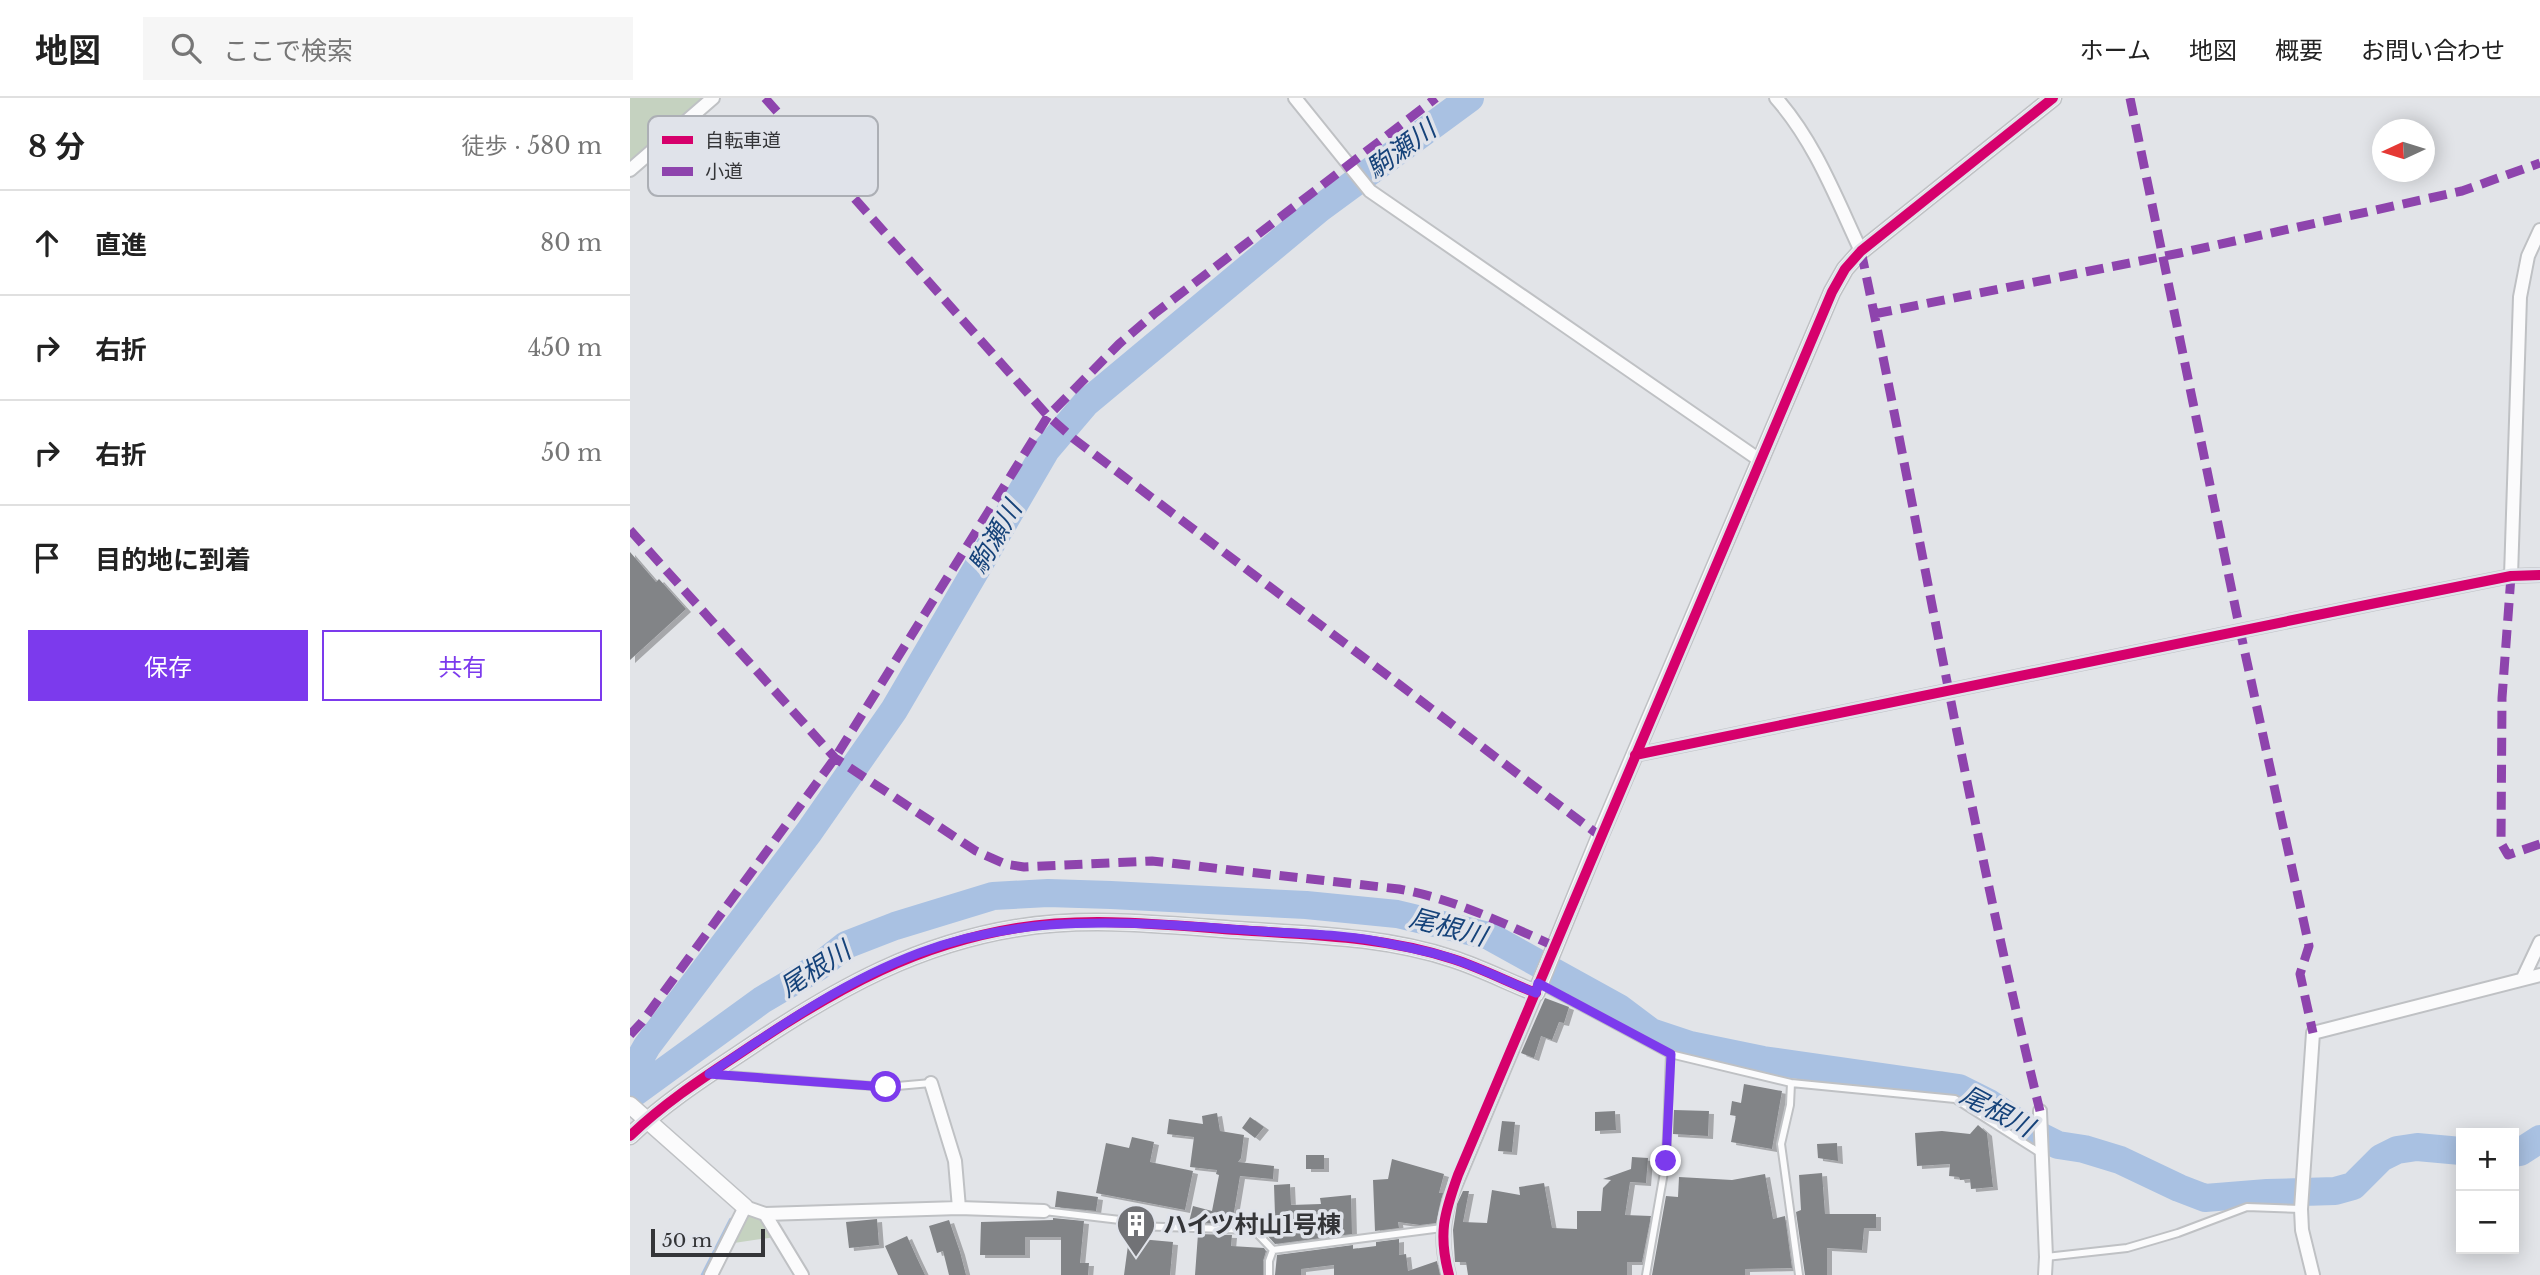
<!DOCTYPE html>
<html lang="ja">
<meta charset="utf-8">
<style>
:root{--surface:#fff;--page:#f6f6f6;--text:#222;--muted:#767676;--line:#e0e0e0;--accent:#7c3aed}
body{margin:0;font-family:"Libre Baskerville","Noto Sans JP",serif;background:var(--page);color:var(--text)}
.controls{position:absolute;right:21px;bottom:21px;display:grid;overflow:hidden;border-radius:0px;box-shadow:0 4px 18px #0003}
.controls button{width:63px;height:63px;display:grid;place-items:center;padding:0;border:0;border-bottom:2px solid var(--line);background:var(--surface);color:var(--text);font:35px sans-serif}
.compass{position:absolute;left:1742px;top:21px;width:63px;height:63px;border-radius:50%;background:var(--surface);box-shadow:0 4px 18px #0003;rotate:266deg}
.scale{position:absolute;left:21px;bottom:18px;width:114px;box-sizing:border-box;padding-left:7px;border:4px solid #343538;border-top:0;font-size:19px;line-height:24px;white-space:nowrap;color:#343538;-webkit-text-stroke:5px #e0e3ea;paint-order:stroke}
.stop{position:absolute;width:21px;height:21px;margin:-16px;border:5px solid #7c3aed;border-radius:50%;background:#fff}
.stop.end{background:#7c3aed;border-color:#fff;box-shadow:0 2px 7px #0008}
.list{margin:0;padding:0;list-style:none}
h2{display:flex;justify-content:space-between;align-items:center;height:91px;margin:0;padding:0 28px;font-size:30px}
h2 small{font-size:23px;font-weight:400;color:var(--muted)}
.list li{display:grid;grid-template-columns:46px 1fr auto;gap:21px;align-items:center;box-sizing:border-box;height:105px;padding:0 28px;border-top:2px solid var(--line)}
.list b{display:block;font-size:26px;white-space:nowrap}
.list em{font-size:23px;font-style:normal;color:var(--muted)}
.actions{display:flex;gap:14px;padding:21px 28px}
.actions a{flex:1;padding:16px 0;border:2px solid var(--accent);border-radius:0px;text-align:center;font-size:24px;color:var(--accent)}
.actions .main{background:var(--accent);color:#fff}
.icon{flex:none;width:38px;height:38px;fill:none;stroke:currentColor;stroke-width:2;stroke-linecap:round;stroke-linejoin:round}
.map{position:relative;flex:none;width:1910px;height:1177px;overflow:hidden}
header{display:flex;align-items:center;gap:42px;box-sizing:border-box;height:98px;padding:0 35px;background:var(--surface);border-bottom:2px solid var(--line)}
header strong{font-size:33px}
nav{display:flex;gap:38px;margin-inline-start:auto;font-size:24px}
.search{width:490px;height:63px;background:var(--page);display:flex;align-items:center;gap:18px;box-sizing:border-box;padding:0 24px;border-radius:0px;color:var(--muted);font-size:26px}
main{display:flex}
aside{flex:1;background:var(--surface)}
.map>svg:first-child{display:block}
</style>
<header>
<strong>地図</strong>
<div class="search"><svg class="icon" aria-label="search" viewBox="0 0 24 24"><circle cx="10" cy="10" r="6"/><path d="M15 15l6 6"/></svg>ここで検索</div>
<nav><a>ホーム</a><a>地図</a><a>概要</a><a>お問い合わせ</a></nav>
</header>
<main>
<aside>
<h2>8 分<small>徒歩 · 580 m</small></h2>
<ul class="list">
<li><svg class="icon" aria-label="ahead" viewBox="0 0 24 24"><path d="M12 20V5M6 11l6-6 6 6"/></svg><div><b>直進</b></div><em>80 m</em></li>
<li><svg class="icon" aria-label="right" viewBox="0 0 24 24"><path d="M7 20v-9h11M14 6l5 5-5 5"/></svg><div><b>右折</b></div><em>450 m</em></li>
<li><svg class="icon" aria-label="right" viewBox="0 0 24 24"><path d="M7 20v-9h11M14 6l5 5-5 5"/></svg><div><b>右折</b></div><em>50 m</em></li>
<li><svg class="icon" aria-label="arrive" viewBox="0 0 24 24"><path d="M6 21V4h12l-3 4 3 4H6"/></svg><div><b>目的地に到着</b></div></li>
</ul>
<div class="actions"><a class="main">保存</a><a>共有</a></div>
</aside>
<div class="map">
<svg width="1910" height="1177" viewBox="0 0 1910 1177">
<defs>
<filter id="shadow"><feDropShadow dx="5" dy="3" stdDeviation="0" flood-color="#0004"/></filter>
</defs>
<rect width="100%" height="100%" fill="#e2e4e8"/>
<!-- green -->
<path fill="#c5d2c0" d="M0,0H77L0,66Z
M127,1117L137,1127L145,1139L104,1145L116,1118Z"/>
<g fill="none" stroke-linecap="round" stroke-linejoin="round">
<!-- stream -->
<path stroke="#a9c1e2" stroke-width="4.5" d="M73,1177L101,1122"/>
<!-- river -->
<path stroke="#a9c1e2" stroke-width="28" d="M0,978L17,948L179,734L264,612L416,352L456,305L689,111L840,0
M0,998L132,902L188,869L216,847L265,828L363,798L418,795L481,797L676,807L767,816L859,838L989,910L1021,934L1060,947L1133,962L1329,990L1359,1005L1400,1033L1428,1047L1454,1051L1490,1062L1549,1090L1575,1100L1637,1095L1705,1093L1723,1088L1751,1060L1767,1052L1787,1049L1831,1053
M1884,1055L1890,1054L1910,1041"/>
</g>
<!-- building -->
<path fill="#828487" filter="url(#shadow)" d="M0,454L26,484L29,481L56,511L0,562Z
M915,900L939,909L934,925L929,924L922,942L911,938L904,960L891,955Z
M1114,986L1152,993L1142,1051L1101,1044L1106,1018L1100,1017L1102,1003L1111,1005Z
M1044,1012L1079,1013L1078,1038L1043,1036Z
M985,1013L986,1032L965,1033V1014Z
M587,1015L590,1033L614,1037L611,1060L608,1064L644,1068L643,1081L610,1078L602,1126L559,1124L563,1108L582,1113L589,1077L586,1076L587,1072L560,1069L564,1039L537,1036L539,1021L573,1026L572,1018Z
M620,1019L634,1029L625,1040L612,1030Z
M872,1023L885,1024L882,1054L868,1053Z
M1348,1027L1357,1035L1363,1089L1341,1091L1340,1081L1330,1082L1329,1079L1319,1078L1320,1066L1287,1068L1285,1035L1312,1033L1340,1036Z
M502,1039L524,1044L520,1064L563,1073L555,1112L466,1095L476,1045L499,1050Z
M1207,1045L1208,1063L1188,1060L1187,1046Z
M676,1057H694V1071H676Z
M1002,1059L1018,1060L1016,1085L1000,1084L995,1117L1021,1118L1012,1164H997V1177H838L836,1164H825L823,1132L827,1106L833,1093H839L833,1124L857,1125L862,1092L890,1097L889,1089L914,1085L922,1130L947,1131V1113H971L973,1090L981,1082L973,1081L1001,1071Z
M762,1061L814,1076L809,1095H813L806,1125L790,1127L768,1124L769,1130L745,1133L743,1082L758,1081Z
M1192,1075L1195,1116H1246V1130H1234L1232,1152L1197,1150V1177H1175L1166,1114L1171,1112L1169,1077Z
M1135,1076L1143,1121L1155,1118L1162,1170L1115,1171V1177H1022L1036,1098L1048,1099L1049,1079L1102,1082Z
M660,1086L661,1107L691,1106L690,1100L721,1097L722,1136L645,1146L637,1137L636,1118L645,1117L644,1087Z
M427,1093L468,1099L466,1113L425,1109Z
M423,1120L454,1123L450,1165H459L458,1177H431V1139H395V1157H350L351,1124L423,1122Z
M247,1121L249,1147L219,1150L216,1124Z
M319,1122L330,1154L336,1177H319L313,1153L307,1155L299,1128Z
M568,1136L602,1137L601,1148L634,1150L636,1153L633,1163V1177H565Z
M277,1138L286,1158L295,1177H268L255,1148Z
M499,1140L543,1144L540,1177H494Z
M769,1141V1157L776,1156L778,1173L807,1163L810,1177H704V1167L671,1171V1177H645L647,1157L723,1147V1151L746,1148V1144Z"/>
<g fill="none" stroke-linecap="round" stroke-linejoin="round">
<!-- service casing -->
<g stroke="#bfc1c4" stroke-width="10">
<path id="service" d="M909,886L1040,956L1161,985L1325,1001L1410,1055
M84,976L256,989L301,985
M1161,985L1160,1007L1151,1046L1169,1177
M414,1113L490,1122L505,1128L624,1132L643,1152
M643,1152L812,1130
M1416,1159L1497,1150L1548,1135L1617,1109L1671,1111
M639,1177V1163L643,1152
M1016,1177L1036,1063L1040,956"/>
</g>
<!-- minor casing -->
<g stroke="#bfc1c4" stroke-width="16">
<path id="minor" d="M665,0L740,93L1131,363
M1146,0C1185,44 1206,100 1231,153
M0,72L83,0
M1881,478L1890,199L1898,158L1910,132
M1005,657L1746,505L1881,478L1910,477
M1893,880L1910,844
M301,985L325,1063L329,1110
M1410,1013L1416,1159L1415,1177
M135,1116L329,1110L414,1113
M81,1177L115,1109L135,1116L172,1177
M819,1177C811,1148 812,1131 819,1103L906,895
M1683,1177L1672,1132L1671,1111L1683,935L1910,877"/>
</g>
<!-- tertiary casing -->
<g stroke="#bfc1c4" stroke-width="19">
<path id="tertiary" d="M0,1007L115,1109
M0,1038C38,1001 84,973 127,944C210,889 288,846 387,830C458,818 537,827 608,832C680,837 754,838 823,861C851,870 878,884 906,895L970,738L1202,194L1215,171L1231,153L1423,0"/>
</g>
<!-- service -->
<use href="#service" stroke="#fbfbfc" stroke-width="6"/>
<!-- minor -->
<use href="#minor" stroke="#fbfbfc" stroke-width="12"/>
<!-- tertiary -->
<use href="#tertiary" stroke="#fbfbfc" stroke-width="16"/>
<!-- quiet -->
<path stroke="#8e44ad" stroke-width="9" stroke-dasharray="18 9" stroke-linecap="butt" d="M135,0L418,318L444,341L970,738
M1500,0L1610,532L1679,848L1670,876L1683,935
M1231,153C1292,440 1340,729 1410,1013
M1244,216L1550,155L1832,93L1910,65
M0,432L205,660L346,753L375,766L394,769L522,763L769,791C824,801 873,825 924,848
M1881,478L1872,600L1871,745L1878,757L1910,746
M0,937L12,924L205,660L418,318L489,246L524,216L806,0"/>
<!-- cycleway casing -->
<g stroke="#e0e3ea" stroke-width="15">
<path id="cycleway" d="M1005,657L1746,505L1881,478L1910,477
M0,1038C38,1001 84,973 127,944C210,889 288,846 387,830C458,818 537,827 608,832C680,837 754,838 823,861C851,870 878,884 906,895
M819,1177C808,1136 814,1116 828,1077L1202,194L1215,171L1231,153L1423,0"/>
</g>
<!-- cycleway -->
<use href="#cycleway" stroke="#d6006c" stroke-width="10"/>
</g>
<g fill="none" stroke-linecap="round" stroke-linejoin="round">
<!-- route -->
<path stroke="#7c3aed" stroke-width="9" d="M256,989L79,976C146,931 212,884 289,855C398,813 515,825 629,833C673,836 718,836 761,846C781,850 803,854 823,861C851,870 878,884 906,895L908,885L1041,956L1036,1063"/>
</g>
<!-- icons -->
<defs>
<g id="building-pin" transform="scale(2.0125)"><path d="M0 17L-7.5 6A9.5 9.5 0 1 1 7.5 6Z" fill="#717276" stroke="#e0e3ea"/><path d="M-4-6H4V6H1V3H-1V6H-4ZM-2.5-4.3h1.7v1.8h-1.7ZM.8-4.3h1.7v1.8H.8ZM-2.5-1h1.7V.8h-1.7ZM.8-1h1.7V.8H.8Z" fill="#fff"/></g>
</defs>
<g fill-rule="evenodd">
<use href="#building-pin" x="506" y="1126"/>
</g>
<g text-anchor="middle" dominant-baseline="central" stroke-width="7" stroke-linejoin="round" paint-order="stroke">
<!-- poi labels -->
<g font-size="24" font-weight="bold" fill="#343538" stroke="#e0e3ea" text-anchor="start">
<text x="533" y="1126">ハイツ村山1号棟</text>
</g>
<!-- water labels -->
<g font-size="26" font-style="italic" fill="#16437a" stroke="#e0e3ea">
<text transform="translate(771 51) rotate(-36)">駒瀬川</text>
<text transform="translate(365 439) rotate(-60)">駒瀬川</text>
<text transform="translate(818 829) rotate(15)">尾根川</text>
<text transform="translate(185 871) rotate(-33)">尾根川</text>
<text transform="translate(1367 1013) rotate(28)">尾根川</text>
</g>
</g>
<!-- legend -->
<rect x="18" y="18" width="230" height="80" rx="10" fill="#e0e3ea" stroke="#acafb5" stroke-width="2"/>
<rect x="32" y="38" width="31" height="8" fill="#d6006c"/>
<rect x="32" y="69" width="31" height="9" fill="#8e44ad"/>
<g font-size="19" fill="#343538">
<text x="75" y="49">自転車道</text>
<text x="75" y="80">小道</text>
</g>
</svg>
<div class="controls">
<button>+</button>
<button>−</button>
</div>
<svg class="compass" viewBox="-18 -18 36 36"><path d="M0-13l5 13h-10z" fill="#e53935"/><path d="M0 13l5-13h-10z" fill="#767676"/></svg>
<div class="scale">50 m</div>
<div class="stop" style="left:256px;top:989px"></div>
<div class="stop end" style="left:1036px;top:1063px"></div>
</div>
</main>
